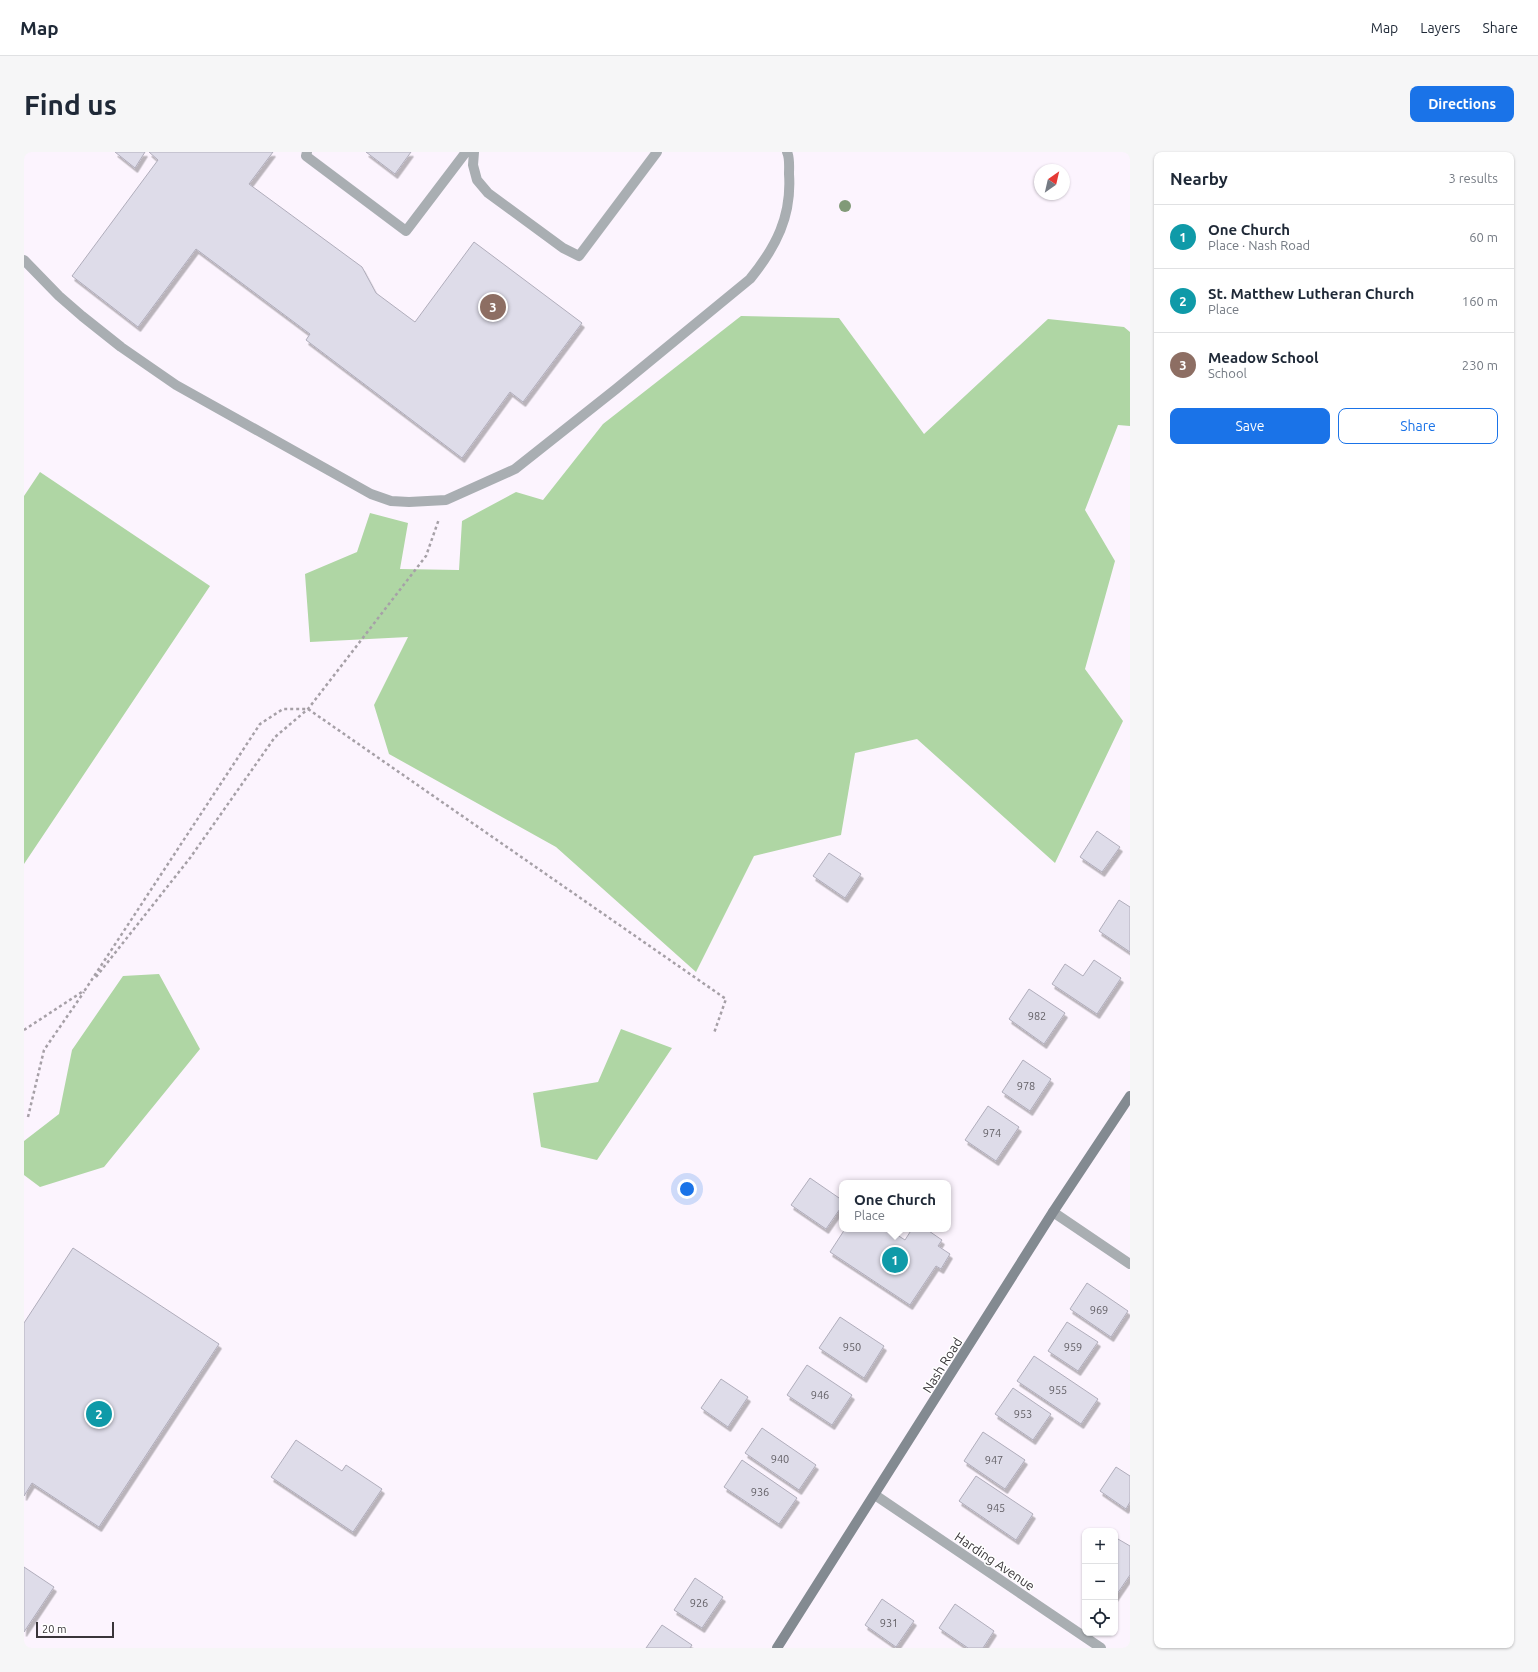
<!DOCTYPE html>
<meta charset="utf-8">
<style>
:root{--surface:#fff;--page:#f6f6f7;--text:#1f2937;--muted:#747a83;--line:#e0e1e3;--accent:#1a73e8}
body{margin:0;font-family:Ubuntu,sans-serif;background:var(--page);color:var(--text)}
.controls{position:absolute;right:12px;bottom:12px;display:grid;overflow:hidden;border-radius:8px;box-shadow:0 1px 3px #0004}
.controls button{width:36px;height:36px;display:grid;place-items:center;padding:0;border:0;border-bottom:1px solid var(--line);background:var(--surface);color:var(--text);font:20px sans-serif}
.compass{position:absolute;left:1010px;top:12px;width:36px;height:36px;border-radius:50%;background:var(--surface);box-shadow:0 1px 3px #0004;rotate:34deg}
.scale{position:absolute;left:12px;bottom:10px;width:78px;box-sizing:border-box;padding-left:4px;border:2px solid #393539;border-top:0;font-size:11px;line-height:14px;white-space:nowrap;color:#393539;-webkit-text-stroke:3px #fff;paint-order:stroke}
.you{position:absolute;left:663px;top:1037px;width:14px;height:14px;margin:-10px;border:3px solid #fff;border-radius:50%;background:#1a73e8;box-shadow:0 0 0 6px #1a73e833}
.badge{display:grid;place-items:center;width:26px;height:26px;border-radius:50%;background:var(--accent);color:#fff;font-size:13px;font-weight:700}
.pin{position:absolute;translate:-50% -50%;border:2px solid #fff;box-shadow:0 1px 4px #0006}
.popup{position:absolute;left:815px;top:1028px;width:112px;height:52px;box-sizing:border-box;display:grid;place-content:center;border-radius:8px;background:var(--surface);filter:drop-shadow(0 1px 3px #0005);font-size:13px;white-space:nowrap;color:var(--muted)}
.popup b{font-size:15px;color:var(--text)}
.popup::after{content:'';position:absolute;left:50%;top:100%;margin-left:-8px;border:8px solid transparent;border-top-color:var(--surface)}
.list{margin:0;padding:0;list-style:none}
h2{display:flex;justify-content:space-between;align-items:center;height:52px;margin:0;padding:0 16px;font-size:17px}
h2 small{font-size:13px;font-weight:400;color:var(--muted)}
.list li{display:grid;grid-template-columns:26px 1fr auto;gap:12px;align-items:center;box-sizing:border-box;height:64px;padding:0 16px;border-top:1px solid var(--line)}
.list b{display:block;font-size:15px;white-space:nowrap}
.list p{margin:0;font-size:13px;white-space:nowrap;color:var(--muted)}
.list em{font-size:13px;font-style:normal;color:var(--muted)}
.actions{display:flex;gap:8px;padding:12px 16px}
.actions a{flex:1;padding:9px 0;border:1px solid var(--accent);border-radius:8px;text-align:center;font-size:14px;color:var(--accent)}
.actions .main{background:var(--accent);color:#fff}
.icon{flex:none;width:22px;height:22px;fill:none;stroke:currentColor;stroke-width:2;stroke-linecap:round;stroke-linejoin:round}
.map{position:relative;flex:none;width:1106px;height:1496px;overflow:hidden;border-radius:8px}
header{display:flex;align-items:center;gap:24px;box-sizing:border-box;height:56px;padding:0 20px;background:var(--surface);border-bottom:1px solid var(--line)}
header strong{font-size:19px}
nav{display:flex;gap:22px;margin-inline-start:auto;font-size:14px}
.intro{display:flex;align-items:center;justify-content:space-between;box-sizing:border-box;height:96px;padding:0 24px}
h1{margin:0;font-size:28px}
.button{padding:10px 18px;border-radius:8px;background:var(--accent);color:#fff;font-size:14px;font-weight:700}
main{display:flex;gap:24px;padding:0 24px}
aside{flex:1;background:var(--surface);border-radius:8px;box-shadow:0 1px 3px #0004}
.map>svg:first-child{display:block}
</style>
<header>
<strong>Map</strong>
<nav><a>Map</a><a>Layers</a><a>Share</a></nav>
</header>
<div class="intro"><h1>Find us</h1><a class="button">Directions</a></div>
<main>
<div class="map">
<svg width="1106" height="1496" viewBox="0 0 1106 1496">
<defs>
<filter id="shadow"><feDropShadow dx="2.5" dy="4.5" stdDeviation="0" flood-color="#0004"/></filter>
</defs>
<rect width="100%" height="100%" fill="#fcf4fe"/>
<!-- green -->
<path fill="#afd6a4" d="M717,164L815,166L900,282L1024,167L1100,175L1106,180V274L1094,273L1061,358L1091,409L1061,517L1099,569L1031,711L893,587L831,601L817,683L730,704L672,820L532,695L365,602L350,553L384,485L286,490L281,422L333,400L346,361L384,371L376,417L435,418L438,369L492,340L519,348L579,272Z
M16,320L186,434L0,712V344Z
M135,822L176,897L80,1015L16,1035L0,1023V989L35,962L48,898L99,824Z
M597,877L648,896L573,1008L517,995L509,941L574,930Z"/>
<!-- building -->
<path fill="#dedce9" stroke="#b0adbb" filter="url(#shadow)" d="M91,0H121L111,16Z
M125,0H249L225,32L338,115L352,141L391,170L450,90L558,171L499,250L486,240L438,306L282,188L286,182L172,97L114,175L48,124L134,8Z
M342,0H387L371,22Z
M1073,679L1096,695L1078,720L1056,705Z
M805,701L837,722L821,746L789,724Z
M1095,748L1106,755V800L1075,779Z
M1070,808L1097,826L1073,862L1028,832L1041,812L1059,824Z
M1005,837L1041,861L1020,892L985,867Z
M999,908L1027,927L1006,959L978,940Z
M964,954L995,975L972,1009L941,988Z
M786,1026L818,1048V1054L802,1077L767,1053Z
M821,1077H864L881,1088L888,1077H902L918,1088L914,1094L926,1102L917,1117L912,1114L886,1153L806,1100Z
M49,1096L195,1192L75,1375L8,1331L0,1344V1171Z
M1063,1131L1104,1159L1087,1185L1046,1157Z
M816,1165L860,1194L840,1226L795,1196Z
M1043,1170L1074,1190L1054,1219L1024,1199Z
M1010,1204L1074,1247L1057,1272L993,1229Z
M783,1213L828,1243L808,1273L763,1243Z
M697,1227L724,1245L704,1275L677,1256Z
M989,1236L1027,1262L1009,1288L971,1262Z
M738,1276L792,1313L775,1338L721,1301Z
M959,1280L1001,1308L981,1337L940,1309Z
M272,1288L318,1319L322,1313L358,1337L329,1380L247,1325Z
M718,1308L773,1346L755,1372L700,1335Z
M1092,1315L1106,1324V1350L1102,1357L1076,1339Z
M952,1324L1009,1362L992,1388L935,1349Z
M1094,1387L1106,1394V1423L1091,1445V1392Z
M0,1415L30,1435L0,1480Z
M671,1426L699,1445L678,1476L650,1458Z
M858,1447L890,1469L872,1495L841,1473Z
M931,1452L970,1479L959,1496H944L915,1476Z
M638,1473L668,1493L666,1496H622Z"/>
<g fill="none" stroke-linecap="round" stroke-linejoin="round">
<!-- path -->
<path stroke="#a6a0a7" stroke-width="2.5" stroke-dasharray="3 3" stroke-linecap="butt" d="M72,825L166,706L251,585L284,557L402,404L415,367
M0,878L61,838L236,572L259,557H284L702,847L690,881
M4,965L20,898L60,840"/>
<!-- lane -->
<path stroke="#a9aeb2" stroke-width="10" d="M283,0L282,4L382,79L442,0
M450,0L449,13L453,28L464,41L539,96L555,104L633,0
M0,108L35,144L58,164L97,195L152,233L347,342L367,349L385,350L422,348L491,317L592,237L726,127C752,95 768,64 765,22C765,15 766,6 763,0"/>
<!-- street -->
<path stroke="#a9aeb2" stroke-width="10" d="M1029,1060L1106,1112
M851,1343L1077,1496"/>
<!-- secondary -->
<path stroke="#838a91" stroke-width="10" d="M753,1496L1029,1060L1106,944"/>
</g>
<!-- trees -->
<circle fill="#819a78" cx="821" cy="54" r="6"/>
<g text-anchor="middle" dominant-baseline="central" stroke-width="3" stroke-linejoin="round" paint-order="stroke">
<!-- number labels -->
<g font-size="11" fill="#625f65">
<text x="1013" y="864">982</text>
<text x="1002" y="934">978</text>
<text x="968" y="981">974</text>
<text x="1075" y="1158">969</text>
<text x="828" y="1195">950</text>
<text x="1049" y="1195">959</text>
<text x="1034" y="1238">955</text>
<text x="796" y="1243">946</text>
<text x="999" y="1262">953</text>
<text x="756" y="1307">940</text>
<text x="970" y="1308">947</text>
<text x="736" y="1340">936</text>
<text x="972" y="1356">945</text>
<text x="675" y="1451">926</text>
<text x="865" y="1471">931</text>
</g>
<!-- street labels -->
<g font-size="13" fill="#393539" stroke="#fff">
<text transform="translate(918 1213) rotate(-58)">Nash Road</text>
<text transform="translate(971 1409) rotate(34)">Harding Avenue</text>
</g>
</g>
</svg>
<div class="controls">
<button>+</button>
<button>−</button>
<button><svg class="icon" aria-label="locate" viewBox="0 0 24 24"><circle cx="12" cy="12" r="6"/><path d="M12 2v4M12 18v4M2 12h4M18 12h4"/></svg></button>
</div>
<svg class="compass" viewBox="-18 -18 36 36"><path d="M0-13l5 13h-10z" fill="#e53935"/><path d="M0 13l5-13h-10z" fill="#747a83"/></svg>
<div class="scale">20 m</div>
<div class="you"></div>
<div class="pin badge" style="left:871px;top:1108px;background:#0f9aa8">1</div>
<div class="popup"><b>One Church</b>Place</div>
<div class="pin badge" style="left:75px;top:1262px;background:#0f9aa8">2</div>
<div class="pin badge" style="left:469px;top:155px;background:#8d6e63">3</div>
</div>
<aside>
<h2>Nearby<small>3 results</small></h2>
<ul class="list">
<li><span class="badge" style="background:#0f9aa8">1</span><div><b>One Church</b><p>Place · Nash Road</p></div><em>60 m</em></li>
<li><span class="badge" style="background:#0f9aa8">2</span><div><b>St. Matthew Lutheran Church</b><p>Place</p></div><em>160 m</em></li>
<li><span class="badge" style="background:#8d6e63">3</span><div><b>Meadow School</b><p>School</p></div><em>230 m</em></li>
</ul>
<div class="actions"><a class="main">Save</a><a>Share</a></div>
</aside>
</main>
